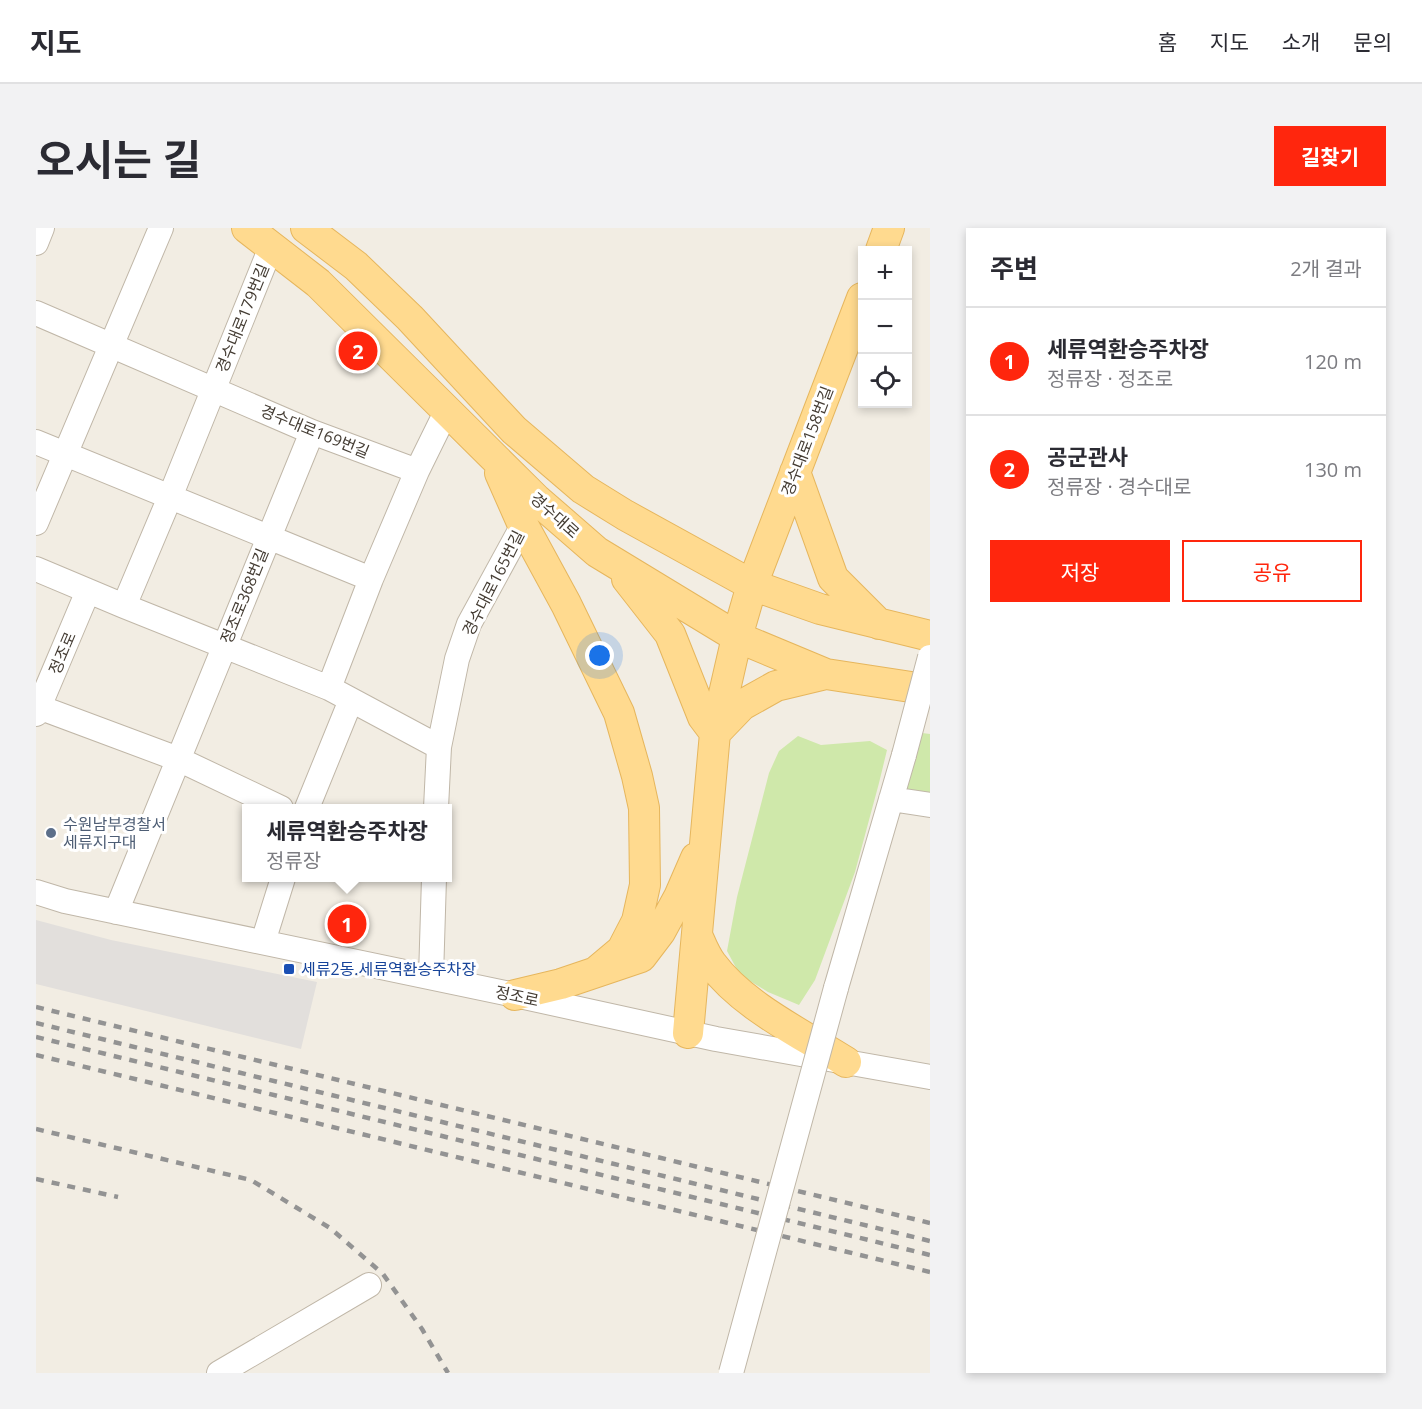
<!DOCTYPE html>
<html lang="ko">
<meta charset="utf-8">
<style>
:root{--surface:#fff;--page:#f2f2f3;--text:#2b2b33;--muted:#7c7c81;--line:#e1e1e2;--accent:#ff260d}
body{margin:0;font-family:"Open Sans","Noto Sans KR",sans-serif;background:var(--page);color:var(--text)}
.controls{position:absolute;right:18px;top:18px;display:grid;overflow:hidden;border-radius:0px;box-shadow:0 3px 9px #0003}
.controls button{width:54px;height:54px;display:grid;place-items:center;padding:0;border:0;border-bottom:2px solid var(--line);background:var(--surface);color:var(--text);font:30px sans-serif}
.you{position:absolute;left:564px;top:428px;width:21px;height:21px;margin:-15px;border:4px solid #fff;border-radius:50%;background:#1a73e8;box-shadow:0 0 0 9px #1a73e833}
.badge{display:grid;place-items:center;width:39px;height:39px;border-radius:50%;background:var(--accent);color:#fff;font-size:20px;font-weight:700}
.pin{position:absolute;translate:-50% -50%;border:3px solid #fff;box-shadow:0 2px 6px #0006}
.popup{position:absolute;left:206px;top:576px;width:210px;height:78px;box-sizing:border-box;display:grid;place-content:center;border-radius:0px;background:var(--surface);filter:drop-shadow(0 2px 4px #0005);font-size:20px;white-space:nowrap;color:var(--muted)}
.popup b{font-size:22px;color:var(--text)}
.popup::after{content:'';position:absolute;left:50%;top:100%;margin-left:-12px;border:12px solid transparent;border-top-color:var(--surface)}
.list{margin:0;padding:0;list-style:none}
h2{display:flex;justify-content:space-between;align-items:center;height:78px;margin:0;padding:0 24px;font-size:26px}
h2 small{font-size:20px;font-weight:400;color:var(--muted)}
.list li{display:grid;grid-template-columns:39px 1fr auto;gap:18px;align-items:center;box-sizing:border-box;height:108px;padding:0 24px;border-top:2px solid var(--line)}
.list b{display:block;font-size:22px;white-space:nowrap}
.list p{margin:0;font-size:20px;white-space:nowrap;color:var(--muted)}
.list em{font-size:20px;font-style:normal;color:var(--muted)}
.actions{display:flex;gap:12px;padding:18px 24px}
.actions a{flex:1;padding:14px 0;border:2px solid var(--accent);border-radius:0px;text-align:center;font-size:21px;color:var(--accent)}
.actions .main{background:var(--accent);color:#fff}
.icon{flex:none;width:33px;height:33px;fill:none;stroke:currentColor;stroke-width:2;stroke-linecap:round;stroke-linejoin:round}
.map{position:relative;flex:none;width:894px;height:1145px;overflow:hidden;border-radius:0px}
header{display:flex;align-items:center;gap:36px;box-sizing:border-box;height:84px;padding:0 30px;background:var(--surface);border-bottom:2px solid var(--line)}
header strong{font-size:28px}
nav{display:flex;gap:33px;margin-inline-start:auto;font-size:21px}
.intro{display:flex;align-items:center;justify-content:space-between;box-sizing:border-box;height:144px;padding:0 36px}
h1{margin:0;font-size:42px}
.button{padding:15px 27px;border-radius:0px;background:var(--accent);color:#fff;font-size:21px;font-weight:700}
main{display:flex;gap:36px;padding:0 36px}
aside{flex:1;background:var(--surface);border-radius:0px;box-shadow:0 3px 9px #0003}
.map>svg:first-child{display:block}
</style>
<header>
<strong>지도</strong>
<nav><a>홈</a><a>지도</a><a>소개</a><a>문의</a></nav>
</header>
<div class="intro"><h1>오시는 길</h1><a class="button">길찾기</a></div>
<main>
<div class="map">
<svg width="894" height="1145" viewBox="0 0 894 1145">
<rect width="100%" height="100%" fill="#f2ede3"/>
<!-- green -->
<path fill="#cfe8aa" d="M886,505L894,506V566L867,562Z
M762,508L785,517L834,513L851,522L843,555L819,644L779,752L763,777L732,764L704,747L691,723L701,669L733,545L743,523Z"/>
<!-- parking -->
<path fill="#e2dfdc" d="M0,692L75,712L281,754L265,821L0,756Z"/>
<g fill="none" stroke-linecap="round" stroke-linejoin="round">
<!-- minor casing -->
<g stroke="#c0b7a8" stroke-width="26">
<path id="minor" d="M0,15L6,0
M0,85L276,204L381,243
M0,214L335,351
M0,295L125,0
M0,341L88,378L293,460L403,519
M88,378L134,269L235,19
M293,460L335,351L381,243L411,182
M0,478L142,531L245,580
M0,486L52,363
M855,571L894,577
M271,580L315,472
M400,580L403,519L421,431L433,396L487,297
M0,664L29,673L479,767L680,811L894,849
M80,684L276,204
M227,714L247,650
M395,749L398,650
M800,760L868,527
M183,1145L333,1057"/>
</g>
<!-- major casing -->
<g stroke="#e6b65d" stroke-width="32">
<path id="major" d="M211,0L282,55L500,271L561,324L701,409L790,446L894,462
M270,0L320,38L374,90L478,202L547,261L589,287L716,357L784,381L894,408
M845,22L853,0
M759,244L797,350L843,396
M464,245L487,297L530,376L583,485L601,548L608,580L609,657L601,693L586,722L561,743
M591,351L634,406L667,489L679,505
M679,505L706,477L740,458L790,446
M661,707C665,716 669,727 676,736C707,778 766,806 810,834
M479,767L525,756L605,729L624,704L643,669L660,630
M652,805L679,505L701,409L716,357L826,70"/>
</g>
<!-- minor -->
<use href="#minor" stroke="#fff" stroke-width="24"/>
<!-- major -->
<use href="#major" stroke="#ffda8f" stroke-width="30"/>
<!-- rail -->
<path stroke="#939393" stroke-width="4.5" stroke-dasharray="8 8" stroke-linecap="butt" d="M0,779L894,995
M0,795L894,1013
M0,809L894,1027
M0,827L894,1044
M0,901L215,952L294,1000L347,1046L386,1101L412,1145
M0,951L82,969"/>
<!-- minor-bridge casing -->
<g stroke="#c0b7a8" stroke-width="26" stroke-linecap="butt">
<path id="minor-bridge" d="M868,527L894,429
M695,1145L800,760"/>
</g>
<!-- minor-bridge -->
<use href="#minor-bridge" stroke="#fff" stroke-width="24"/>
</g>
<!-- markers -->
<circle fill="#5c6f8a" stroke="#fff" stroke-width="2" cx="15" cy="605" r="6"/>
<rect fill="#1a4fb4" stroke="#fff" stroke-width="2" x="247" y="735" width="12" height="12" rx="3"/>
<g text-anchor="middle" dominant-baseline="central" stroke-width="6" stroke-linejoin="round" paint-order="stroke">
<!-- street labels -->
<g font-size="16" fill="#443c33" stroke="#fff">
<text transform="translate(206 90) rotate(-68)">경수대로179번길</text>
<text transform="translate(279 203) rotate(22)">경수대로169번길</text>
<text transform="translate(771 213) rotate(-69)">경수대로158번길</text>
<text transform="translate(519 287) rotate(42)">경수대로</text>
<text transform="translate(457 355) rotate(-63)">경수대로165번길</text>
<text transform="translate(208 368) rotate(-68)">정조로368번길</text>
<text transform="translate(26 425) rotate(-67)">정조로</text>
<text transform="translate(481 768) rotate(12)">정조로</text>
</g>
<!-- service labels -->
<g font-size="16" fill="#4e5e75" stroke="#fff" text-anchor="start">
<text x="27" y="596">수원남부경찰서<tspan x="27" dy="18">세류지구대</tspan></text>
</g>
<!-- transit labels -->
<g font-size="16" fill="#164399" stroke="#fff" text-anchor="start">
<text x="265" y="741">세류2동.세류역환승주차장</text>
</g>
</g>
</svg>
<div class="controls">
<button>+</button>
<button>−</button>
<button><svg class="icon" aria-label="locate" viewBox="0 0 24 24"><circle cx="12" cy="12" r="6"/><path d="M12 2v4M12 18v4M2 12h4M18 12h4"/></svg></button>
</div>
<div class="you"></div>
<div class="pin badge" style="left:311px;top:696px">1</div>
<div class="popup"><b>세류역환승주차장</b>정류장</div>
<div class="pin badge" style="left:322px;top:123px">2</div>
</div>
<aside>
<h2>주변<small>2개 결과</small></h2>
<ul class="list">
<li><span class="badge">1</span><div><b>세류역환승주차장</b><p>정류장 · 정조로</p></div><em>120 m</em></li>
<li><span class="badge">2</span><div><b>공군관사</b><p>정류장 · 경수대로</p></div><em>130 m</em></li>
</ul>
<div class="actions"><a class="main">저장</a><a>공유</a></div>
</aside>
</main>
